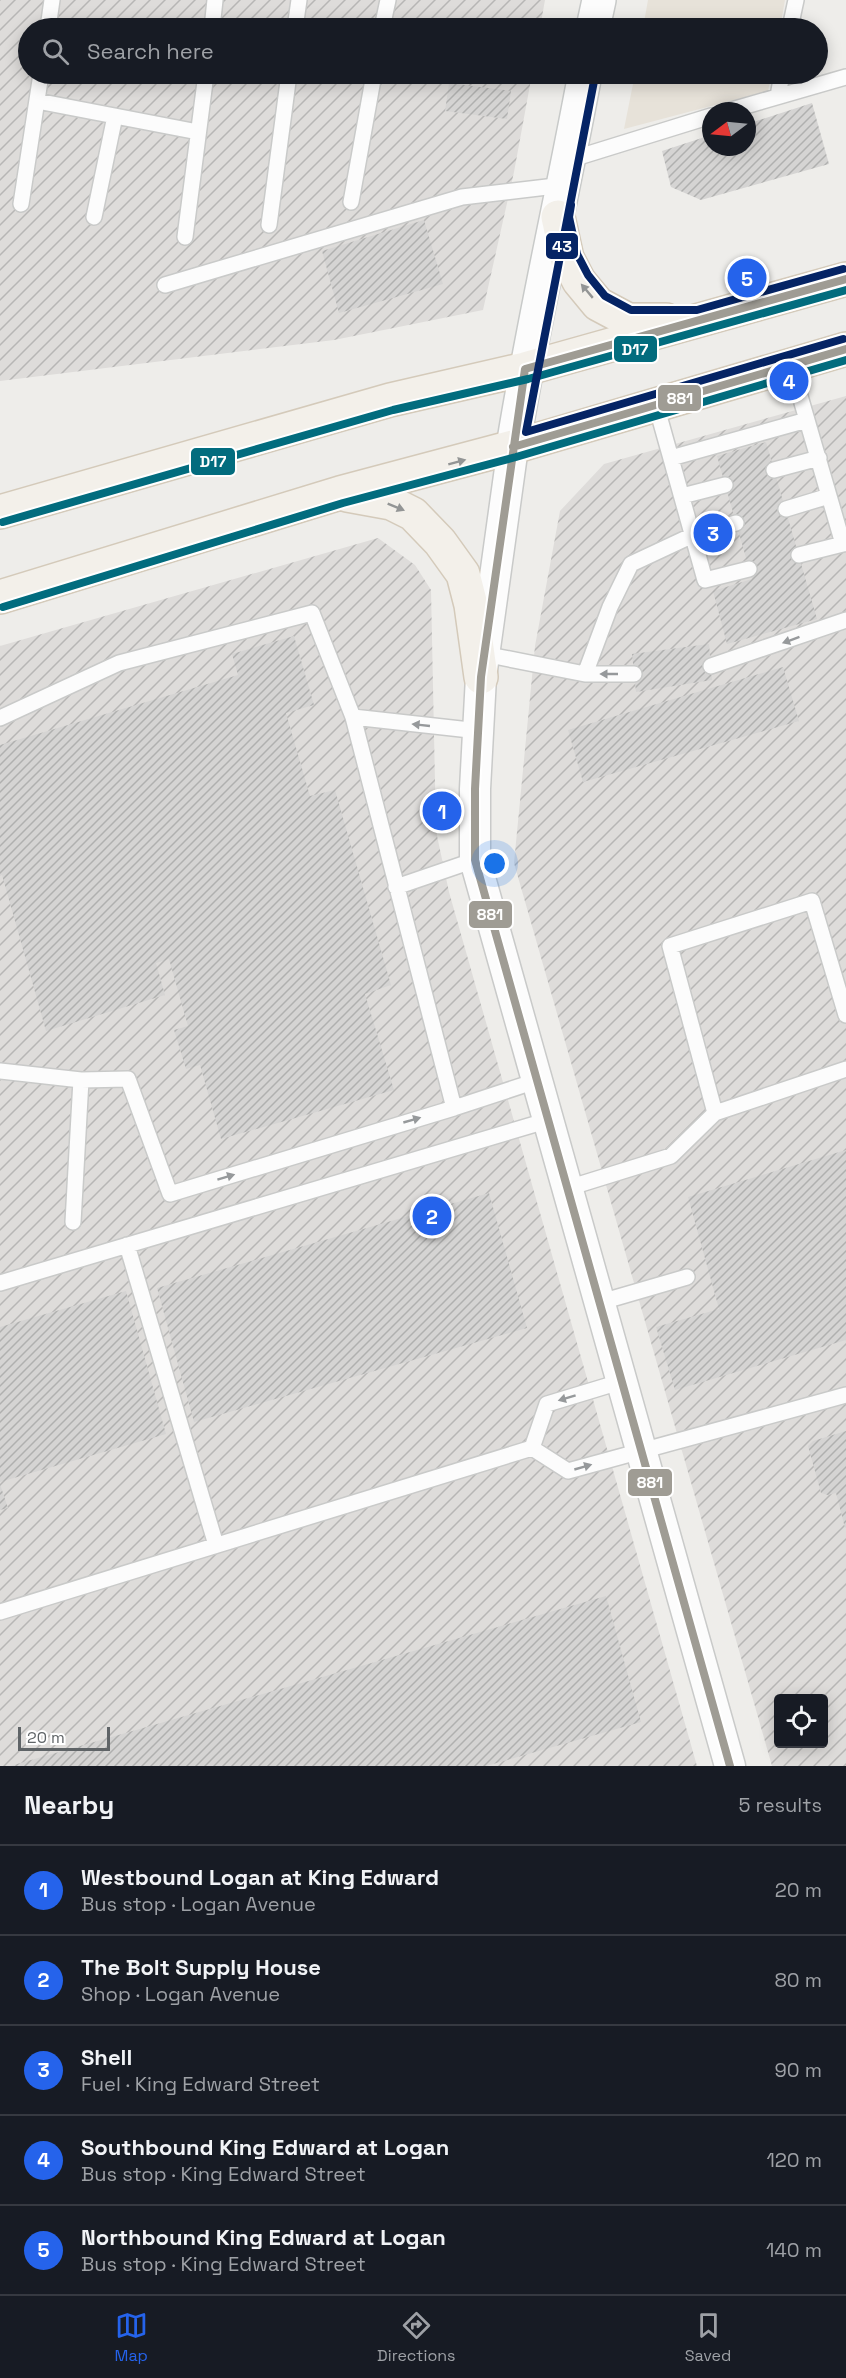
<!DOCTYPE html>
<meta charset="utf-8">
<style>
:root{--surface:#171b24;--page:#242831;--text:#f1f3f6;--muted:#9ea1a6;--line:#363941;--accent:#2563eb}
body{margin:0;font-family:"Space Grotesk",sans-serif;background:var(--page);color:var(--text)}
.controls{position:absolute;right:18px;bottom:18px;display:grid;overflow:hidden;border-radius:6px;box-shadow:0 3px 15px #0003}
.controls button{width:54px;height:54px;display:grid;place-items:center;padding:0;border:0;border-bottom:2px solid var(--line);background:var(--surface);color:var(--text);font:30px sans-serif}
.compass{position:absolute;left:702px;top:102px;width:54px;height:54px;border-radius:50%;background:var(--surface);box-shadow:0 3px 15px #0003;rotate:254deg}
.scale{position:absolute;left:18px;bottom:15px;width:92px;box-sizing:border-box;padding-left:6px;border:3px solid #5f6467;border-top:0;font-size:16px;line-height:21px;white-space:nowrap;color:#5f6467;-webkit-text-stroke:4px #fff;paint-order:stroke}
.you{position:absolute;left:495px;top:864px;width:21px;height:21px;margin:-15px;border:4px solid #fff;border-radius:50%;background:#1a73e8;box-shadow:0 0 0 9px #1a73e833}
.badge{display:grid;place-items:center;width:39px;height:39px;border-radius:50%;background:var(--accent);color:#fff;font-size:20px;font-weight:700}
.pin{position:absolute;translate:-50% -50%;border:3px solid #fff;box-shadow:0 2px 6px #0006}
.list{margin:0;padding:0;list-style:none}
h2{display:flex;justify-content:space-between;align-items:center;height:78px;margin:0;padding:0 24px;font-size:26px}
h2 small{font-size:20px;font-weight:400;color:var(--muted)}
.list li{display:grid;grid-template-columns:39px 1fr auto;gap:18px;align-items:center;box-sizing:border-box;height:90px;padding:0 24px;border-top:2px solid var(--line)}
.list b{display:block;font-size:22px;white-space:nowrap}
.list p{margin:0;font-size:20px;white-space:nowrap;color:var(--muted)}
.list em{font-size:20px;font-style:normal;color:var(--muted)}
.icon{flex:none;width:33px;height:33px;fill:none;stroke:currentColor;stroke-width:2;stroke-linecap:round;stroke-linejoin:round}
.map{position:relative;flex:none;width:846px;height:1766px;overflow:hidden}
.search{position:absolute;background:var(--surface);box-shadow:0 3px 15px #0003;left:18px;right:18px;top:18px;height:66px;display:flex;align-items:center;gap:15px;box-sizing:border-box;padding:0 21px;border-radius:33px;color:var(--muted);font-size:22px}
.sheet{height:528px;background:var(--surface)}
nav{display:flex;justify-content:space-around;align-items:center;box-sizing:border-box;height:84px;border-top:2px solid var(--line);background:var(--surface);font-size:16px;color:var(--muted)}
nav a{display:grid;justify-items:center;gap:3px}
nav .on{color:var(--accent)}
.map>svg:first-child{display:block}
</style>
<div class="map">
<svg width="846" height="1766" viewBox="0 0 846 1766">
<defs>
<pattern id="industrial-furrows" width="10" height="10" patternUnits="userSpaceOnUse" patternTransform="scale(1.5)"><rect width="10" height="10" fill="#dedcda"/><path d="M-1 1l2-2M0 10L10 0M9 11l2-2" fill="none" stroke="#b7b6b5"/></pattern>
<pattern id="building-hatch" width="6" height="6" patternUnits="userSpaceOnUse" patternTransform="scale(1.5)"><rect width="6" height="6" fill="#d5d4d3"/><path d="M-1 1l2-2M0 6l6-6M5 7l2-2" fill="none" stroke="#b0b0af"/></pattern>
</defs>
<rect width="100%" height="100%" fill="#eeedea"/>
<!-- commercial -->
<path fill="#e7e2d9" d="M648,0H785L780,28H643Z
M635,74H772L768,91L624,129Z"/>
<!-- industrial -->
<path fill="url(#industrial-furrows)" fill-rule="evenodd" d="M0,0H545L540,28H28V74H532L514,172L483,310L334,340L0,381Z
M846,396V1766H772L514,863L535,646L560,511L604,464ZM778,1698H824V1744H778Z
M378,538L415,565L431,590L436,831L449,892L697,1766H0V646Z"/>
<!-- building -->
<path fill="url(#building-hatch)" d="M449,83L511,91L507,119L445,111Z
M812,103L829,164L701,200L671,187L662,151L711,135V147H747V124Z
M424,220L443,284L339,313L322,251Z
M766,442L817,619L727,644L713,591L752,579L717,456Z
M294,636L314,705L286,713L310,796L335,790L391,985L365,994L394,1090L221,1139L200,1065L186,1069L174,1030L188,1026L169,959L156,963L165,995L46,1031L2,875L0,876V745L238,675L232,654Z
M709,644L712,680L636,692L632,654Z
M783,667L799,721L583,782L568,730Z
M846,1150V1340L675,1390L656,1327L719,1309L688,1197Z
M489,1193L527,1328L194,1422L157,1288Z
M126,1291L166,1434L0,1482V1327Z
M846,1431V1527L845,1528L836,1493L828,1495L821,1493L808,1446L813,1441Z
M0,1484L8,1508L0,1510Z
M606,1596L641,1722L486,1766H10Z"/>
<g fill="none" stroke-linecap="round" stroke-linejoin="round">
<!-- lane casing -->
<g stroke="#c9cac9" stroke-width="18">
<path id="lane" d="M48,28L52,0
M212,28L215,0
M295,28L299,0
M382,28L388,0
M790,28L796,0
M778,96L782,74
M37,101L198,132
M728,111L846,77
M569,160L711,116
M351,202L374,74
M21,204L41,74
M94,217L115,116
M269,225L289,74
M185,237L206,74
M165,285L462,197L564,185
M791,365L843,544L799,555
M656,405L705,580L749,569
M671,458L807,420
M774,470L819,458
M682,496L725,485
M786,509L829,496
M484,654L585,674L610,607L631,564L693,535L736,523
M711,666L846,620
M585,674H634
M353,717L479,731
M0,718L119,663L312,613L353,717L454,1108L539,1080
M396,887L475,860
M0,1071L81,1080L73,1222
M81,1080L128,1079L170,1194L454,1108
M715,1113L670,946L812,901L846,1015
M568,1188L671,1156L715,1113L846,1069
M127,1245L216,1545
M0,1283L549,1120
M601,1302L687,1277
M532,1448L568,1471L846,1395
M532,1448L547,1404L623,1381
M0,1612L532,1448"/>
</g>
<!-- street casing -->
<g stroke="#c9cac9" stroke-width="33">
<path id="street" d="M513,447L481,677L475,789V860L730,1766"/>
</g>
<!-- secondary casing -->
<g stroke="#c8cac9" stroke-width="36">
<path id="secondary" d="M593,28L599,0
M513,447C533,322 562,198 585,74"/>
</g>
<!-- primary casing -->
<g stroke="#d4caba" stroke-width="36">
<path id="primary" d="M558,217L567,258L579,281L598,304L628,320H666
M347,495L391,503L413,514L440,542L463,574L471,605L481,677
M0,512L390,400L525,369L846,279
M0,597L340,493L513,447L846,349"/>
</g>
<!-- lane -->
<use href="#lane" stroke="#fcfcfc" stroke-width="15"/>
<!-- street -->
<use href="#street" stroke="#fcfcfc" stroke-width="30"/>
<!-- secondary -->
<use href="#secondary" stroke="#fcfcfc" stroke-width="33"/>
<!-- primary -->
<use href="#primary" stroke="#f3f0ea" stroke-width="33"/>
<!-- bus-1 casing -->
<g stroke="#fff" stroke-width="12">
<path id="bus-1" d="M513,447L846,349
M730,1766L475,860V789L481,677L525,369L846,279"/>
</g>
<!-- bus-2 casing -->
<g stroke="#fff" stroke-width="12">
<path id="bus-2" d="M3,522L393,410L528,379L846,290
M3,607L343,503L516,457L846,360"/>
</g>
<!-- bus-3 casing -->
<g stroke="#fff" stroke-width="12">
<path id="bus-3" d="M595,76L526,432L843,339
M571,205L569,217L577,254L588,275L605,296L631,310H697L843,269"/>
</g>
<!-- bus-1 -->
<use href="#bus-1" stroke="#9f9c94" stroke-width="8"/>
<!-- bus-2 -->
<use href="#bus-2" stroke="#026c7e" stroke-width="8"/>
<!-- bus-3 -->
<use href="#bus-3" stroke="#052465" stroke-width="8"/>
</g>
<!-- one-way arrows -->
<defs><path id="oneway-solid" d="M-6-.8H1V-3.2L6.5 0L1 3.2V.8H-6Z" transform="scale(1.5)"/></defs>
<g fill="#939595">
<use href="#oneway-solid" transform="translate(587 291) rotate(-130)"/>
<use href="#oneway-solid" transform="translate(457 462) rotate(-15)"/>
<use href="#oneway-solid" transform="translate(396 507) rotate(22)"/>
</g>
<g fill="#96999b">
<use href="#oneway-solid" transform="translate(791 640) rotate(160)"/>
<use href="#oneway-solid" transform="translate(609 674) rotate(-180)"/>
<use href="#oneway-solid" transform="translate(421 725) rotate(-174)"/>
<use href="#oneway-solid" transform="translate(412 1120) rotate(-16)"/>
<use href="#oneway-solid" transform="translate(226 1177) rotate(-17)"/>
<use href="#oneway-solid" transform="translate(567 1398) rotate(163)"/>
<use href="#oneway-solid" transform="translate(583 1467) rotate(-16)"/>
</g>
<g stroke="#fff" stroke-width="2">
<rect x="545" y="232" width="34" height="28" rx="6" fill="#052465"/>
<rect x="613" y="335" width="45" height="28" rx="6" fill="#026c7e"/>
<rect x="657" y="384" width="45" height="28" rx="6" fill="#9f9c94"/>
<rect x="190" y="447" width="46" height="29" rx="6" fill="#026c7e"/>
<rect x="468" y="900" width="45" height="29" rx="6" fill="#9f9c94"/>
<rect x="627" y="1468" width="46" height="29" rx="6" fill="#9f9c94"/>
</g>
<g font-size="16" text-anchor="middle" font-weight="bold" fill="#fff">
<text x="562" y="252">43</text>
<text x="635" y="355">D17</text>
<text x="680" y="404">881</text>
<text x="213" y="467">D17</text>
<text x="490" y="920">881</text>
<text x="650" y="1488">881</text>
</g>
</svg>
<div class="controls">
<button><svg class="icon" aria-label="locate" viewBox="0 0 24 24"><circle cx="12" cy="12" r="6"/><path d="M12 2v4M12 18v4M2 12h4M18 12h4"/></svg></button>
</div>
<svg class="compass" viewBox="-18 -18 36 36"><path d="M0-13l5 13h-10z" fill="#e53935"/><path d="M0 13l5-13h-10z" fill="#9ea1a6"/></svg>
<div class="scale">20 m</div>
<div class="you"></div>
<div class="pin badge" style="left:442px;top:811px">1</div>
<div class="pin badge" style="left:432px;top:1216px">2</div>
<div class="pin badge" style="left:713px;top:533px">3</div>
<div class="pin badge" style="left:789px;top:381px">4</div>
<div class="pin badge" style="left:747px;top:278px">5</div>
<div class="search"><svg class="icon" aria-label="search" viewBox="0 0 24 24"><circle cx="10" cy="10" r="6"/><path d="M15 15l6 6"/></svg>Search here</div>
</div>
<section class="sheet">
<h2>Nearby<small>5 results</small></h2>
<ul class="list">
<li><span class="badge">1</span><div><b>Westbound Logan at King Edward</b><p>Bus stop · Logan Avenue</p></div><em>20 m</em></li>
<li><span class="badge">2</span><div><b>The Bolt Supply House</b><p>Shop · Logan Avenue</p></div><em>80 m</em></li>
<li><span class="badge">3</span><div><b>Shell</b><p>Fuel · King Edward Street</p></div><em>90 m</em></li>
<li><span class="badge">4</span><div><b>Southbound King Edward at Logan</b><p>Bus stop · King Edward Street</p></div><em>120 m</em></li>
<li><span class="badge">5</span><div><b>Northbound King Edward at Logan</b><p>Bus stop · King Edward Street</p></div><em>140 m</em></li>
</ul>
</section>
<nav>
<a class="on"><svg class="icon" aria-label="map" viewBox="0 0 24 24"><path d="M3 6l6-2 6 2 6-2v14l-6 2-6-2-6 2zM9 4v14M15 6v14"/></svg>Map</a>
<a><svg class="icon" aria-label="directions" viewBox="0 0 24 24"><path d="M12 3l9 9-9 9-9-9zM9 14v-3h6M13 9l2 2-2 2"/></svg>Directions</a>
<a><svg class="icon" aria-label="saved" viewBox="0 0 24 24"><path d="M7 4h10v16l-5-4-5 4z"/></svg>Saved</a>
</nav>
